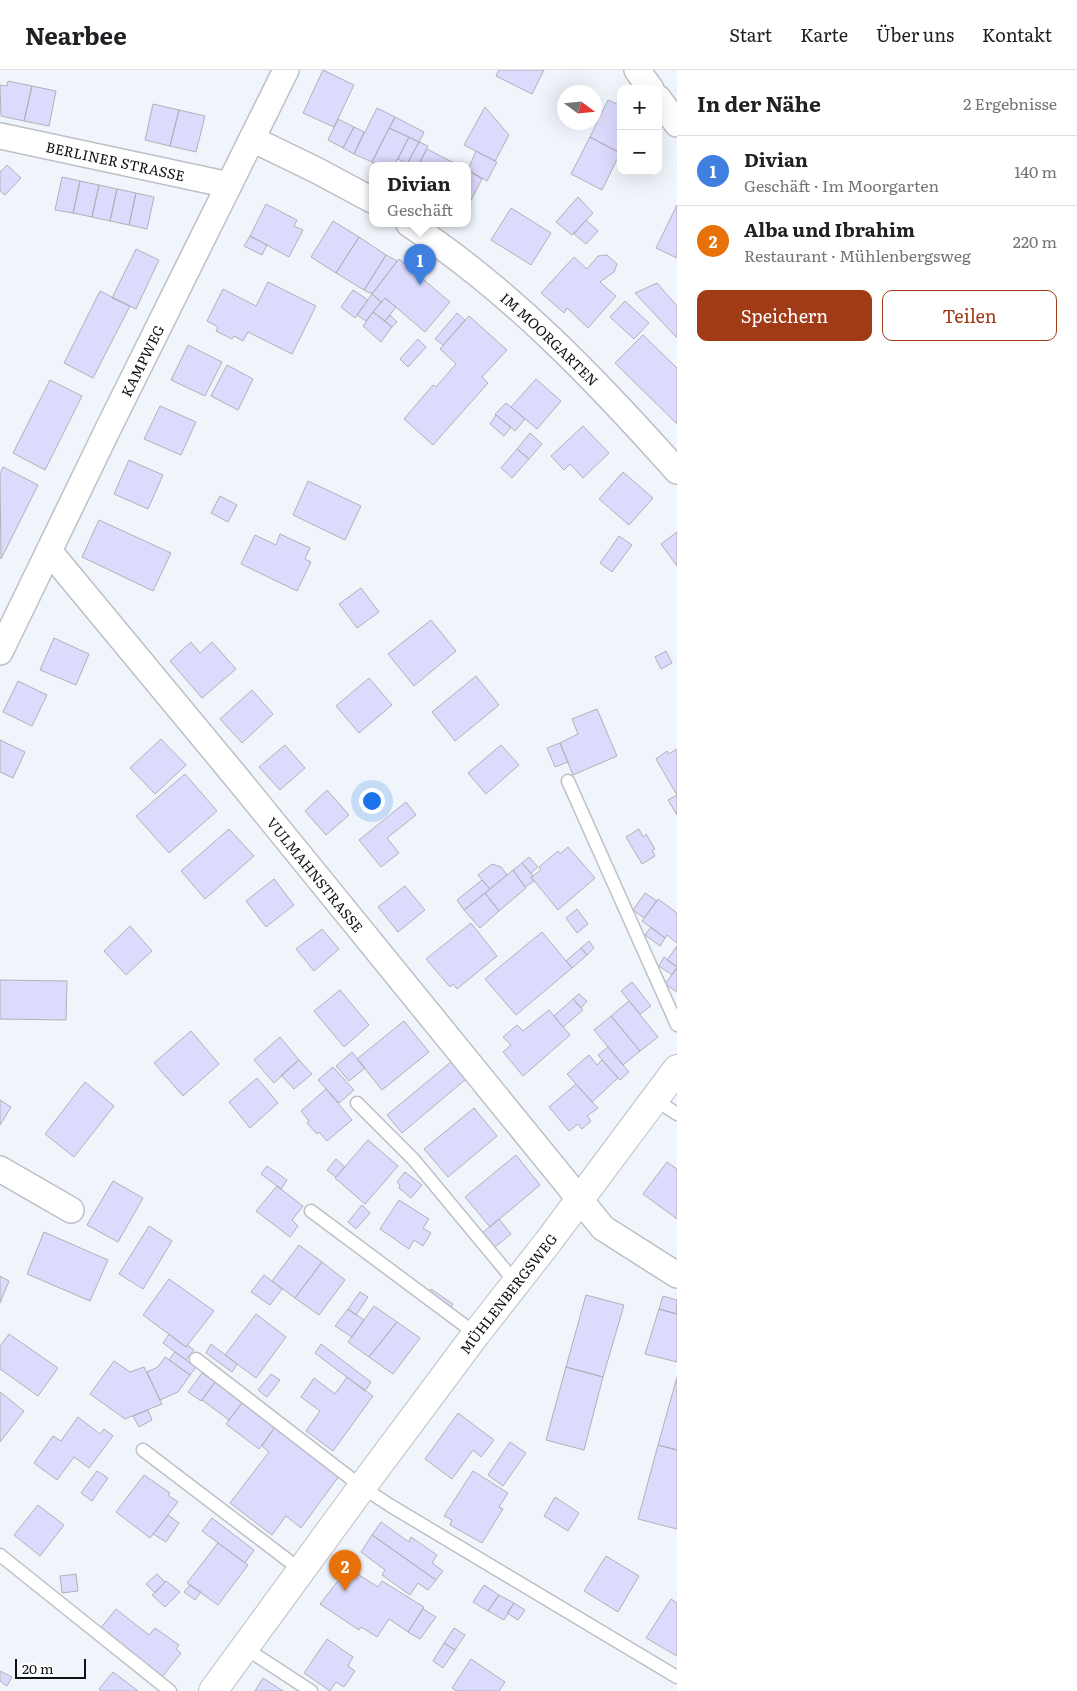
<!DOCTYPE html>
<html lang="de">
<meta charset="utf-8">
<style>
:root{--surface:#fff;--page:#f2f2f2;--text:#202124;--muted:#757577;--line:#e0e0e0;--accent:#a13a16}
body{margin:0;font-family:Literata,serif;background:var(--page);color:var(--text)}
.controls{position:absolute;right:15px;top:15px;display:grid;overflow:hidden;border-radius:10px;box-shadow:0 5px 20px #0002}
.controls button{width:45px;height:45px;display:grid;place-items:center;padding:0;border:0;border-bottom:1px solid var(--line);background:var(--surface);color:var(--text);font:25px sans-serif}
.compass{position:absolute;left:557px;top:15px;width:45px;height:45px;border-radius:50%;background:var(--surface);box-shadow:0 5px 20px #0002;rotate:105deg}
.scale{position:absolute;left:15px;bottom:12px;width:71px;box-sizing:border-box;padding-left:5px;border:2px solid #0f1113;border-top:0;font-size:14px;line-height:18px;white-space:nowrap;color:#0f1113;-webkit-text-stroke:4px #fff;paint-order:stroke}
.you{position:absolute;left:371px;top:730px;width:18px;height:18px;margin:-12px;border:4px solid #fff;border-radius:50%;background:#1a73e8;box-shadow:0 0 0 8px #1a73e833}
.badge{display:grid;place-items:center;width:32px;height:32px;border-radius:50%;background:var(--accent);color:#fff;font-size:16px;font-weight:700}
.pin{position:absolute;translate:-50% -41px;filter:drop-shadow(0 1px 2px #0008)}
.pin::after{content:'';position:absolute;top:26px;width:18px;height:15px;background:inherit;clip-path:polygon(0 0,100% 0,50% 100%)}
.popup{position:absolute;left:369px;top:92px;width:102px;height:65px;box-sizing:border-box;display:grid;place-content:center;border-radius:10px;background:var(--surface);filter:drop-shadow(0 1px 4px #0005);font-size:16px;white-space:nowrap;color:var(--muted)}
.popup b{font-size:19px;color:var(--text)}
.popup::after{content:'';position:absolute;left:50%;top:100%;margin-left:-10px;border:10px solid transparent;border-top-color:var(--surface)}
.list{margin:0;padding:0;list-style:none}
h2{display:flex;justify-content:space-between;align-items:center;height:65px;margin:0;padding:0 20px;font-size:21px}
h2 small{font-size:16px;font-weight:400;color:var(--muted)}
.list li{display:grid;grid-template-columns:32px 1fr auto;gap:15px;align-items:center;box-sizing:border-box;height:70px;padding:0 20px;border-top:1px solid var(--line)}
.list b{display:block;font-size:19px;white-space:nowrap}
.list p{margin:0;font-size:16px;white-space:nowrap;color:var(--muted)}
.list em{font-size:16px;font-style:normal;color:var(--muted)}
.actions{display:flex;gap:10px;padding:15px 20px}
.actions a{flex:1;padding:11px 0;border:1px solid var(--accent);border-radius:10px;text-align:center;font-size:18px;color:var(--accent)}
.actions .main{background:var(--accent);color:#fff}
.map{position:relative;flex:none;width:677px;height:1621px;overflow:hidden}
header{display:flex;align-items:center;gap:30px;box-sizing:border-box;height:70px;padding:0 25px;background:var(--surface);border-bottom:1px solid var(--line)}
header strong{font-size:24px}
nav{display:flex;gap:28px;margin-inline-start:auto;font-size:18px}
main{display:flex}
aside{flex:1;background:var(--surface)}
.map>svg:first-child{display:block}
</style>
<header>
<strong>Nearbee</strong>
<nav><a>Start</a><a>Karte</a><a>Über uns</a><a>Kontakt</a></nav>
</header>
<main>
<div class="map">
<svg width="677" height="1621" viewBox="0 0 677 1621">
<rect width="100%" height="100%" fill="#f0f5fb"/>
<!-- building -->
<path fill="#dcdafd" stroke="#b1b1b8" d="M323,0L354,15L334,57L303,43Z
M499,0H544L532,24L496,6Z
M8,11L32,16L24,51L1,46L0,15L7,16Z
M32,16L56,21L49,56L24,51Z
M608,30L621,36L620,83L590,67Z
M153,34L179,40L170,76L145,70Z
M485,37L509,65L495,91L464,75Z
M377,38L395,47L372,92L354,84Z
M179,40L205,46L196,82L170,76Z
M395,47L424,62L419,72L389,58Z
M338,49L354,57L343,78L328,70Z
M354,57L364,62L354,84L343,78Z
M389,58L409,67L394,96H379L372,92Z
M409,67L419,72L407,94L398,89Z
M590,67L620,83L602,120L571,104Z
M419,72L428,76L418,96H406Z
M427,79L460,96H418Z
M476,81L497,92L487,111L468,100Z
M7,95L21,108L5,125L0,121V102Z
M468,100L482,109L468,136Z
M62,107L80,111L73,143L55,140Z
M80,111L99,115L92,147L73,143Z
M99,115L117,119L110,151L92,147Z
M117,119L136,123L129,155L110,151Z
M136,123L154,127L147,159L129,155Z
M578,127L593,143L572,165L556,152Z
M266,134L297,150L294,156L303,160L289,187L250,166Z
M677,135V188L656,178Z
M511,138L551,163L531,195L491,170Z
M586,150L598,161L586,174L574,164Z
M333,151L359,167L336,203L311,187Z
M250,166L267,175L262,185L244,176Z
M359,167L386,185L364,220L336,203Z
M136,179L159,190L136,239L112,228Z
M386,185L397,191L372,224L364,220Z
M607,185L617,194L614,202L600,212L616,226L588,258L567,238L564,243L541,223L574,187L587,199L598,186Z
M399,189L450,232L425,262L385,228L381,232L372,224Z
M268,212L316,236L292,284L248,262L243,271L234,266L232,269L216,261L218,257L207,251L223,219L256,236Z
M657,213L677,236V268L635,223Z
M353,220L368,230L355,248L341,237Z
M100,221L130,236L93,308L64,293Z
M372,224L381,232L366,251L357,245Z
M385,228L396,237L385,251L373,242Z
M625,231L649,253L634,269L610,247Z
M373,242L392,257L381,272L363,256Z
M457,243L465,250L443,275L435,269Z
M390,245L397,252L392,257L385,251Z
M469,246L507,280L482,307L488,313L433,375L404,349L433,315L436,317L456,294L440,279Z
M643,265L677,298V354L615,293Z
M418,269L426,277L408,297L400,289Z
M188,275L222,292L205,326L171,310Z
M227,295L253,309L238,340L211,326Z
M536,309L561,331L537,359L511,337Z
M50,310L82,326L45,400L13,383Z
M506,333L525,349L515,361L495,344Z
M160,336L196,352L181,385L144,369Z
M496,345L511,357L504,366L490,354Z
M583,356L609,383L583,408L570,394L564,400L551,386Z
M530,363L542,374L529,389L517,379Z
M517,379L529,389L512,408L501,398Z
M129,390L163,405L148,439L114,424Z
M3,397L38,415L1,489L0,404Z
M623,402L653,428L629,455L599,429Z
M308,411L361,436L345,470L293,445Z
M220,426L237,435L228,452L211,443Z
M99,450L171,483L153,521L82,487Z
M677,462V496L661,474Z
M280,464L310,478L305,489L311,492L297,521L241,494L255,465L276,475Z
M619,466L632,475L612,502L600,493Z
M361,518L379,542L357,558L339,534Z
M431,550L456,581L414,616L388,584Z
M54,568L89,584L76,615L40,600Z
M191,572L200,583L212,572L236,599L202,628L170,591Z
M666,581L672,593L661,599L655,587Z
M476,606L499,635L455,671L432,642Z
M369,608L392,635L359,663L336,636Z
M18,611L47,625L32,656L3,642Z
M252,620L273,644L242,673L220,649Z
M597,639L617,686L573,705L560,673L578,664L572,649Z
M161,669L186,695L155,724L130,698Z
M0,670L25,682L13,708L0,702Z
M560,673L568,692L555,697L547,678Z
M285,675L305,698L280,720L259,697Z
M501,675L519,695L486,724L468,703Z
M677,679V725L656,689L667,681L669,684Z
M185,704L217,741L169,783L136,746Z
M327,720L349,745L326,765L305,741Z
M677,725V745L668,730Z
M406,732L416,745L387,768L399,783L381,797L359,770Z
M229,759L254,786L205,829L181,801Z
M639,759L643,767L646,764L655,779L652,780L655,786L642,794L626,767Z
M568,777L595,808L558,840L531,807L541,800L539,797L558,781L560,784Z
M529,787L538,797L531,803L522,793Z
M522,793L533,806L531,807L534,811L525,817L513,800Z
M492,794L501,797L507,805L490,819L478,805Z
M513,800L526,818L499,841L485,823Z
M274,809L294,835L266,857L246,831Z
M482,810L490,819L464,840L457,830Z
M405,816L425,840L398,862L378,837Z
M485,823L499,841L480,858L464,840Z
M645,823L657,831L644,848L633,840Z
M658,829L677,843V873L667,865L665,868L642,851Z
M577,839L588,854L577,863L566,848Z
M471,853L497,886L457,919L453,914L450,917L426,889Z
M130,856L152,881L126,905L104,881Z
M651,857L665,868L660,876L645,865Z
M322,859L339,879L314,901L296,879Z
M542,862L572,898L516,945L485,909Z
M589,871L594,878L587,885L581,878Z
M677,876V897L667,890Z
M581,878L587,885L572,898L566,891Z
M664,887L677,897L672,905L659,896Z
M677,898V922L665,914Z
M0,910L67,911L66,950L0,949Z
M632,912L651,936L640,944L621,921Z
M340,920L369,955L344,977L314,941Z
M579,924L587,931L581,938L573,929Z
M573,929L583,940L563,957L554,946Z
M629,931L658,967L640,981L611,946Z
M549,940L570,965L523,1006L503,982L511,975L503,967L517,955L523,961Z
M611,946L640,981L623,995L594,960Z
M404,951L429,982L382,1020L357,989Z
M191,961L219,994L183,1026L154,993Z
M280,967L299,990L274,1013L254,990Z
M608,977L629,1002L620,1010L598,985Z
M352,982L365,998L349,1011L336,996Z
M589,985L597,995L602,990L618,1008L592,1032L567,1004Z
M299,990L312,1004L294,1019L281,1005Z
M451,992L466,1009L402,1063L387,1045Z
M333,997L354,1020L339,1033L318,1010Z
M257,1008L278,1033L250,1058L229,1032Z
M85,1012L114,1036L74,1087L45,1064Z
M576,1014L598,1038L587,1046L591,1051L582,1059L578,1054L569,1061L549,1037Z
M326,1019L352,1050L327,1071L319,1062L317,1064L307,1053L309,1051L301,1041Z
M0,1030L11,1037L0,1055Z
M474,1038L497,1066L448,1107L424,1079Z
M368,1070L398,1096L365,1134L335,1108Z
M516,1085L540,1115L490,1157L465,1127Z
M336,1089L345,1097L336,1107L327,1100Z
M667,1092L677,1099V1149L643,1124Z
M267,1096L287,1110L281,1119L261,1104Z
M405,1102L422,1115L411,1128L399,1118L400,1115L397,1112Z
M113,1111L143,1128L118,1172L87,1155Z
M277,1116L303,1136L292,1150L298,1156L290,1167L256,1141Z
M399,1130L429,1149L423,1158L431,1163L423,1176L414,1170L409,1179L380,1159Z
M362,1135L370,1143L356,1159L348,1152Z
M499,1149L511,1164L494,1178L482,1163Z
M149,1156L172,1171L143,1219L119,1204Z
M44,1162L108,1190L90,1231L27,1204Z
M299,1175L322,1192L295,1228L272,1211Z
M322,1192L345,1210L319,1245L295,1228Z
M264,1205L282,1219L270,1235L251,1222Z
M0,1206L9,1211L0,1233Z
M169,1209L214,1241L186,1277L143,1245Z
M431,1219L453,1234L449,1241L427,1225Z
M360,1222L368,1227L356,1245L348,1239Z
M586,1225L624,1235L603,1307L566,1297Z
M663,1226L677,1230L676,1244L659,1239Z
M374,1236L397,1252L369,1287L348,1272Z
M348,1239L364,1250L352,1267L335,1256Z
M659,1239L677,1244V1292L645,1284Z
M256,1244L286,1267L256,1308L225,1285Z
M397,1252L420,1268L393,1304L369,1287Z
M9,1264L58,1298L38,1326L0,1299V1276Z
M169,1264L186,1277L187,1275L194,1280L186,1290L163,1273Z
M211,1274L237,1294L232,1302L206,1283Z
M321,1274L371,1312L365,1321L315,1283Z
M175,1282L196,1297L190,1305L169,1290Z
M165,1287L190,1305L178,1322L160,1330L147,1302L158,1297Z
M114,1291L130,1302L144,1297L162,1334L125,1349L90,1324Z
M566,1297L603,1307L584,1380L546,1370Z
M202,1303L215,1312L201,1331L188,1322Z
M271,1304L280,1310L267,1327L258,1320Z
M347,1307L373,1326L333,1381L306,1361L320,1341L301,1327L314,1308L335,1324Z
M677,1307V1380L658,1375Z
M215,1312L242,1333L229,1350L202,1330Z
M0,1322L24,1341L0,1372Z
M242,1333L275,1357L259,1379L226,1354Z
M148,1340L152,1350L139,1357L133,1346Z
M458,1343L494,1370L481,1387L473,1380L452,1409L425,1389Z
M78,1347L100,1364L104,1359L113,1366L89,1398L74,1387L57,1410L34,1393L53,1366L61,1371Z
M275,1357L339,1406L301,1458L286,1446L272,1465L230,1433L269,1382L262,1376Z
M510,1372L526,1383L503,1416L488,1405Z
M658,1375L677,1380V1459L638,1449Z
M97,1401L108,1408L92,1431L81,1423Z
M473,1401L508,1423L499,1437L503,1439L482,1473L450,1455L452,1450L444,1446Z
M144,1405L170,1423L168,1425L178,1432L150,1468L116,1442Z
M555,1427L579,1443L568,1461L544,1446Z
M38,1435L64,1455L40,1486L14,1465Z
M168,1445L179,1453L166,1472L153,1464Z
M212,1448L254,1480L245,1493L202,1461Z
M381,1452L409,1472L411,1467L437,1485L432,1493L443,1501L436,1510L372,1465Z
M372,1465L436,1510L428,1520L418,1513L410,1525L382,1505L385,1500L361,1482Z
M218,1473L248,1495L218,1535L187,1513Z
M606,1486L639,1506L618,1542L584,1521Z
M348,1498L378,1517L382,1511L424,1537L408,1562L389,1549L377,1567L361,1557L359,1560L320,1534Z
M76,1504L78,1521L62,1523L60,1506Z
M157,1504L165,1512L155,1523L146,1514Z
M166,1511L180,1522L165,1537L152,1525Z
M190,1515L201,1522L195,1530L184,1522Z
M484,1515L499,1525L488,1541L473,1532Z
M499,1525L514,1533L504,1550L488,1541Z
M671,1529L677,1533V1586L646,1568Z
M514,1533L525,1540L518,1550L507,1543Z
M116,1539L149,1565L155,1558L179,1575L176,1579L181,1583L162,1607L100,1559Z
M423,1539L436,1547L420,1569L408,1562Z
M454,1558L465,1565L455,1580L444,1573Z
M327,1569L353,1587L348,1596L355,1601L344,1617L336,1612L330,1621L304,1603Z
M444,1573L455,1580L443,1598L433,1591Z
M471,1589L505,1612L499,1621H457L452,1618Z
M0,1601L12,1607L7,1616L0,1611Z
M113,1602L138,1621H101L99,1619Z
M263,1608L283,1621H255Z"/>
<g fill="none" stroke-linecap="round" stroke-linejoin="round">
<!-- lane casing -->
<g stroke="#bcc0c6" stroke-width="15">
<path id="lane" d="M568,711L677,955
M654,1029L677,1044
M357,1033L414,1090L516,1213
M311,1141L476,1264
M196,1289L362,1417L391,1436L677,1607
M143,1380L302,1501
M0,1485L170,1621
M245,1578L311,1621"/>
</g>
<!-- street casing -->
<g stroke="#bcc0c6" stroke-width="28">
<g id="street">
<path d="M637,0L651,19"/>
<path d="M658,28L677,54"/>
<path id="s1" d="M0,66L229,115"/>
<path d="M252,69L316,100L372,130"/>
<path id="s2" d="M409,154C510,220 597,311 677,401"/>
<path id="s3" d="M49,481L237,708L603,1158L677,1205"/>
<path id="s4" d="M0,582L109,357L286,0"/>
<path d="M0,1099L71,1140"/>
</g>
</g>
<!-- secondary casing -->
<g stroke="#bcc0c6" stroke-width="30">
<g id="secondary">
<path id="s5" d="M213,1621L362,1417L476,1264L548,1172L677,999"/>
</g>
</g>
<!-- lane -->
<use href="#lane" stroke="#fff" stroke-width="12"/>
<!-- street -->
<use href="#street" stroke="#fff" stroke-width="25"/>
<!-- secondary -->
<use href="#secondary" stroke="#fff" stroke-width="28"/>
</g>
<g text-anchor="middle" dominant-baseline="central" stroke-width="4.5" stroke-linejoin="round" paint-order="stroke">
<!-- street labels -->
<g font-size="14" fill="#0f1113" stroke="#fff">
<text stroke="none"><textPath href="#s1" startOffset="118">BERLINER STRASSE</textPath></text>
<text stroke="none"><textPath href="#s2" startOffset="182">IM MOORGARTEN</textPath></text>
<text stroke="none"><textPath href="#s4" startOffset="324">KAMPWEG</textPath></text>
<text stroke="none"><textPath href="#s3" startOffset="419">VULMAHNSTRASSE</textPath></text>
<text stroke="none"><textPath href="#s5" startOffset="495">MÜHLENBERGSWEG</textPath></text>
</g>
</g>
</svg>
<div class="controls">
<button>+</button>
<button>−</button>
</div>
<svg class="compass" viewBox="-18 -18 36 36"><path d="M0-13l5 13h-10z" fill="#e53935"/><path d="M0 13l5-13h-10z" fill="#757577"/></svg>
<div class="scale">20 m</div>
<div class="you"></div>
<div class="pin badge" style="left:420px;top:215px;background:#3f7fe0">1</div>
<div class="popup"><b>Divian</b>Geschäft</div>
<div class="pin badge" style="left:345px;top:1521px;background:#e8710a">2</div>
</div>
<aside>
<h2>In der Nähe<small>2 Ergebnisse</small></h2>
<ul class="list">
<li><span class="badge" style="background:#3f7fe0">1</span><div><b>Divian</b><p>Geschäft · Im Moorgarten</p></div><em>140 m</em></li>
<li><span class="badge" style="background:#e8710a">2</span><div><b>Alba und Ibrahim</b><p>Restaurant · Mühlenbergsweg</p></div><em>220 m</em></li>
</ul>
<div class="actions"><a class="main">Speichern</a><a>Teilen</a></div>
</aside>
</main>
